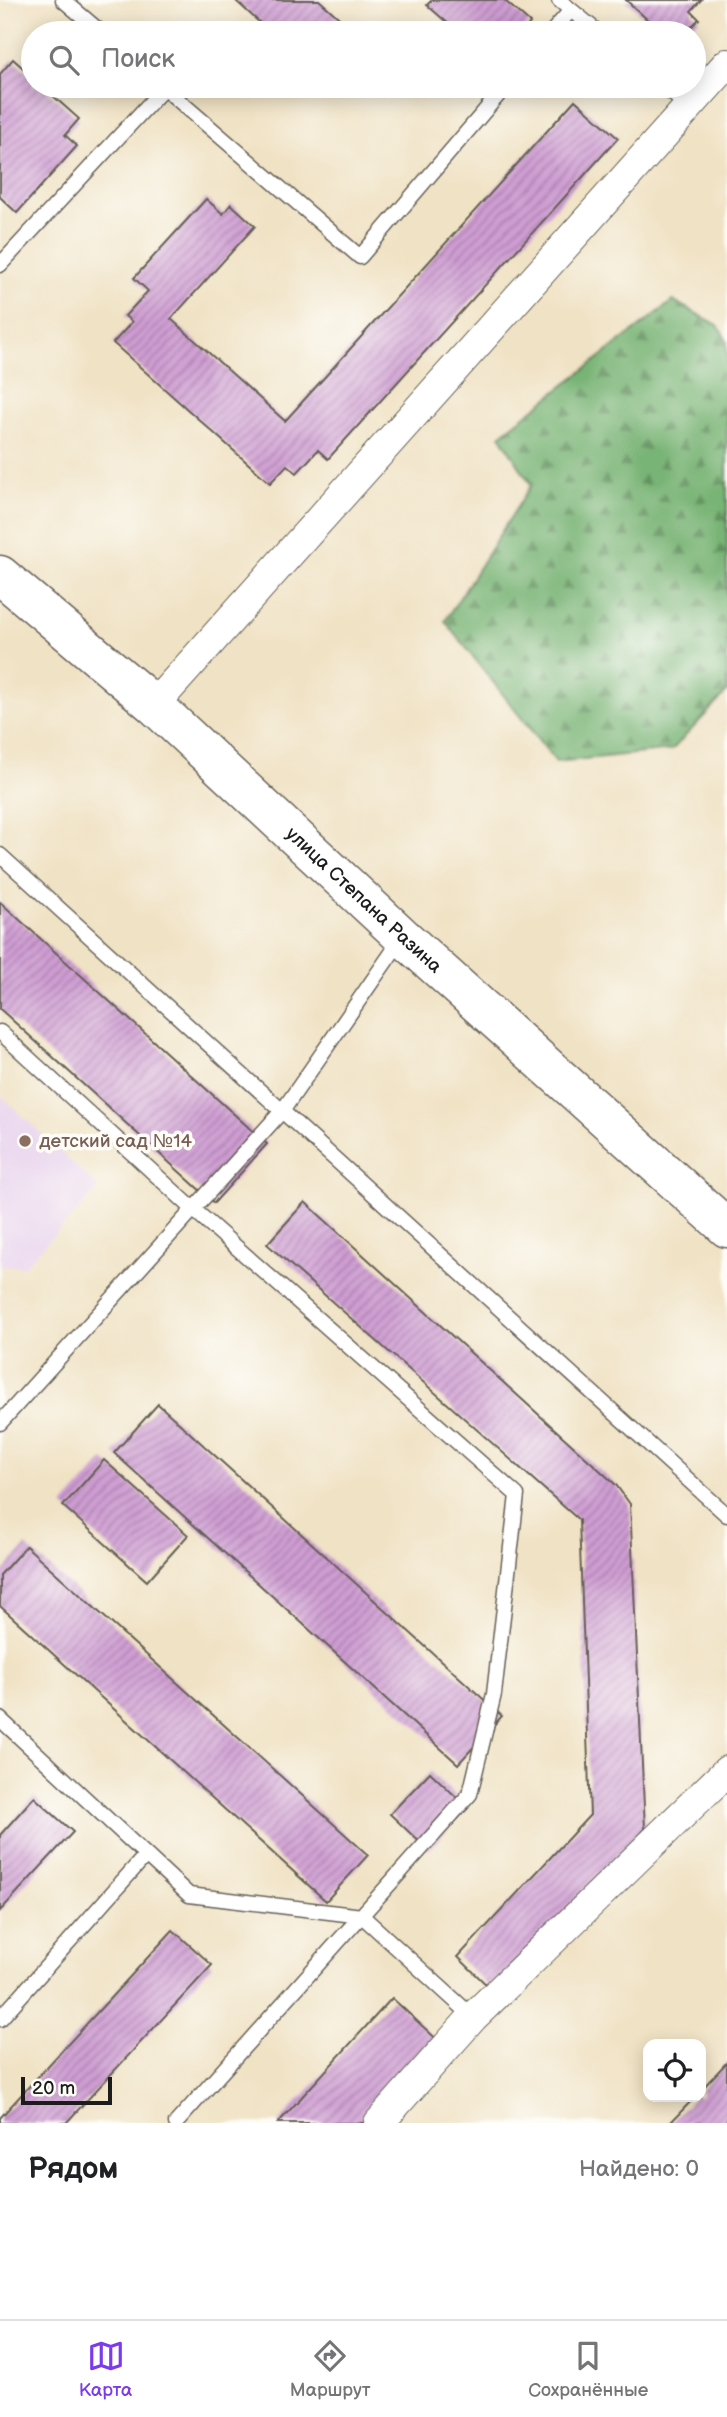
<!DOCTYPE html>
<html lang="ru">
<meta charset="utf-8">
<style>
:root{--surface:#fff;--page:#f6f6f6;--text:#202124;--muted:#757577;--line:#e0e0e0;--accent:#7c3aed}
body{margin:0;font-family:"Balsamiq Sans",sans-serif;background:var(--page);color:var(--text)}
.controls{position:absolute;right:21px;bottom:21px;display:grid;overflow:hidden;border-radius:14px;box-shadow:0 4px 18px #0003}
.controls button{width:63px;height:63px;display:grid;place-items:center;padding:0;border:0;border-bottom:2px solid var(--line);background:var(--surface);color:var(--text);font:35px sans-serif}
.scale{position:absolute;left:21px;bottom:18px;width:91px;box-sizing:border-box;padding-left:7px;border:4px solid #1c1c1c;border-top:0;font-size:19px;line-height:24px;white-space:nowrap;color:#1c1c1c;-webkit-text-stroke:5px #fdfcf7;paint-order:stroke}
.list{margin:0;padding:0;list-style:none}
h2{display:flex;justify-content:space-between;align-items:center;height:91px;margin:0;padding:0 28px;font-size:30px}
h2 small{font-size:23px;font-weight:400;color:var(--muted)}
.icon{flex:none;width:38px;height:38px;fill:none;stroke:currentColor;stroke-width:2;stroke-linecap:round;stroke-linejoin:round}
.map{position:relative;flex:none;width:727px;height:2123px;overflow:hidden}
.search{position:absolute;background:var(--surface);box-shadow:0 4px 18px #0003;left:21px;right:21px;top:21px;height:77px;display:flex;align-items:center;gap:18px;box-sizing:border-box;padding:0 24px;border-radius:38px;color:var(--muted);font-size:26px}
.sheet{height:196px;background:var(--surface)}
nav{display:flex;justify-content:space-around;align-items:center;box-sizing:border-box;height:98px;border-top:2px solid var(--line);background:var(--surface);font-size:19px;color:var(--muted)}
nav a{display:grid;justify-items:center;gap:4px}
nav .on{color:var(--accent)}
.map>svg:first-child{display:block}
</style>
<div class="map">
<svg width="727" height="2123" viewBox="0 0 727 2123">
<defs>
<pattern id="forest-firs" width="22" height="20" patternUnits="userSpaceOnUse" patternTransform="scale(1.75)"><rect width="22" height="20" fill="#78b474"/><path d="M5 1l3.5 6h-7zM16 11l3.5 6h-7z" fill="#62925e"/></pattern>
<pattern id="building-hatch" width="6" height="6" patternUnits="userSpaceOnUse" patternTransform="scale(1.75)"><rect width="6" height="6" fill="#cf9dd3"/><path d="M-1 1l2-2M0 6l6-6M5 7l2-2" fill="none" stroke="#a77faa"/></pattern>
</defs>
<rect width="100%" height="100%" fill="#fdfcf7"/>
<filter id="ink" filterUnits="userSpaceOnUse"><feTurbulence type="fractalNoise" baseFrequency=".0143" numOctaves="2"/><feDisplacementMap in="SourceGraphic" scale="14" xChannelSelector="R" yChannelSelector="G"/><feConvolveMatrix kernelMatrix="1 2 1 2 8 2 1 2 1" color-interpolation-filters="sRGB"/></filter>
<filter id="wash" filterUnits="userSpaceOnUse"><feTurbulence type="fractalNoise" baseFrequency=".00686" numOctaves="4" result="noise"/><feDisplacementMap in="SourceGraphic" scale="28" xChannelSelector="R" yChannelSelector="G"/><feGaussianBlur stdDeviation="1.57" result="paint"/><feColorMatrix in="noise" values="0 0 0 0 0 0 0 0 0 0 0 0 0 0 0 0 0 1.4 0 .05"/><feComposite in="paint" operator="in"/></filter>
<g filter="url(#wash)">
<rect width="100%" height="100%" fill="#f0e2c4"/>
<!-- built -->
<path fill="#e8d2ee" d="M0,1095L99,1188L24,1266H0Z"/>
<!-- forest -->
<path fill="url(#forest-firs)" stroke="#4a6848" stroke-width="2" d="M673,301L718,325L727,341V692L672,750L556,762L445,621L531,485L500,435Z"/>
<g id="blocks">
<!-- building -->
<path fill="url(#building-hatch)" d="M235,0H319L356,33H271Z
M432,0H504L530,23L521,33H459L427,5Z
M626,0H701L691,11L699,19L685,33H662Z
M13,59L33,77V86H42L79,119L65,135L77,146L17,213L0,197V74Z
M575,100L618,138L328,459L318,450L297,473L287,465L270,483L113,343L132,322L125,316L148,291L134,278L206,199L223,214L231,204L255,226L171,319L285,421Z
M0,902L267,1144L214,1203L0,1009Z
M305,1202L616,1485L630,1504L645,1829L498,1996L458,1957L590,1815L579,1520L267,1244Z
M158,1404L502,1716L458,1764L114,1453Z
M104,1460L188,1535L147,1581L63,1506Z
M26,1546L368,1855L326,1901L0,1606V1575Z
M430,1772L468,1808L428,1850L390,1814Z
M34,1797L73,1832L0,1911V1835Z
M173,1930L212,1965L66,2123H0V2118Z
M392,1998L443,2045L371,2123H278Z
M727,2062V2123H670L695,2097H701V2090Z"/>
</g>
</g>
<g filter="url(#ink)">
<use href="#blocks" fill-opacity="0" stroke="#666157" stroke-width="2"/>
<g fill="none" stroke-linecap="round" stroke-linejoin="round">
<!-- lane casing -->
<g stroke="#666157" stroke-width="17">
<path id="lane" d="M63,0L102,33
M559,0L599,33
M551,33L571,10
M162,86L360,257L506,86
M663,86L689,107
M0,265L164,88
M0,855L727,1515
M0,1032L193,1209L517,1495L494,1694L470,1794L176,2123
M0,1423L283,1110L402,938
M0,1719L189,1895L362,1916L473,2017
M0,2019L146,1855"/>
</g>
<!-- street casing -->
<g stroke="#666157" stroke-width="32">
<path id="street" d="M154,705L727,64
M379,2123L473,2017L727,1771"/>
</g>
<!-- secondary casing -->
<g stroke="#666157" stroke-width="41">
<g id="secondary">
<path id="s1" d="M0,575L154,705L403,937L727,1228"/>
</g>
</g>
<!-- lane -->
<use href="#lane" stroke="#fff" stroke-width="14"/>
<!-- street -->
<use href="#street" stroke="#fff" stroke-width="30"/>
<!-- secondary -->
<use href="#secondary" stroke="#fff" stroke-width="38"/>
</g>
</g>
<!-- markers -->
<circle fill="#8d6e63" stroke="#fdfcf7" stroke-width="2.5" cx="25" cy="1141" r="7"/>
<g text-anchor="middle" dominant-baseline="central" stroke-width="7" stroke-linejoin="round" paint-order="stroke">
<!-- street labels -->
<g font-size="19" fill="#1c1c1c" stroke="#fdfcf7">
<text stroke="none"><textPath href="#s1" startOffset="488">улица Степана Разина</textPath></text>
</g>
<!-- education labels -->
<g font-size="19" fill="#785e54" stroke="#fdfcf7" text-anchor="start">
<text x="39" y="1141">детский сад №14</text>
</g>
</g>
</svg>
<div class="controls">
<button><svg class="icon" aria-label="locate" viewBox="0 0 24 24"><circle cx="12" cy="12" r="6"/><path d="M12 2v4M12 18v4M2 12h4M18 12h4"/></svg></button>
</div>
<div class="scale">20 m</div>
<div class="search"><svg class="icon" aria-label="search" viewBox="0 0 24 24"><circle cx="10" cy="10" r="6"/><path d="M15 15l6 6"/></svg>Поиск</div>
</div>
<section class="sheet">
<h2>Рядом<small>Найдено: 0</small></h2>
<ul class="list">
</ul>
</section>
<nav>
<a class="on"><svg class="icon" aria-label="map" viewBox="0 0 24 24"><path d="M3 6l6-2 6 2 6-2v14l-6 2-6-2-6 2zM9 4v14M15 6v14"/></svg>Карта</a>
<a><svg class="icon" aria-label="directions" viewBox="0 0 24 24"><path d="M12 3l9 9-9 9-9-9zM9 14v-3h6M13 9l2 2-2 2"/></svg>Маршрут</a>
<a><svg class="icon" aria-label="saved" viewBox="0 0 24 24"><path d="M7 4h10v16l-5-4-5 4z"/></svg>Сохранённые</a>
</nav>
